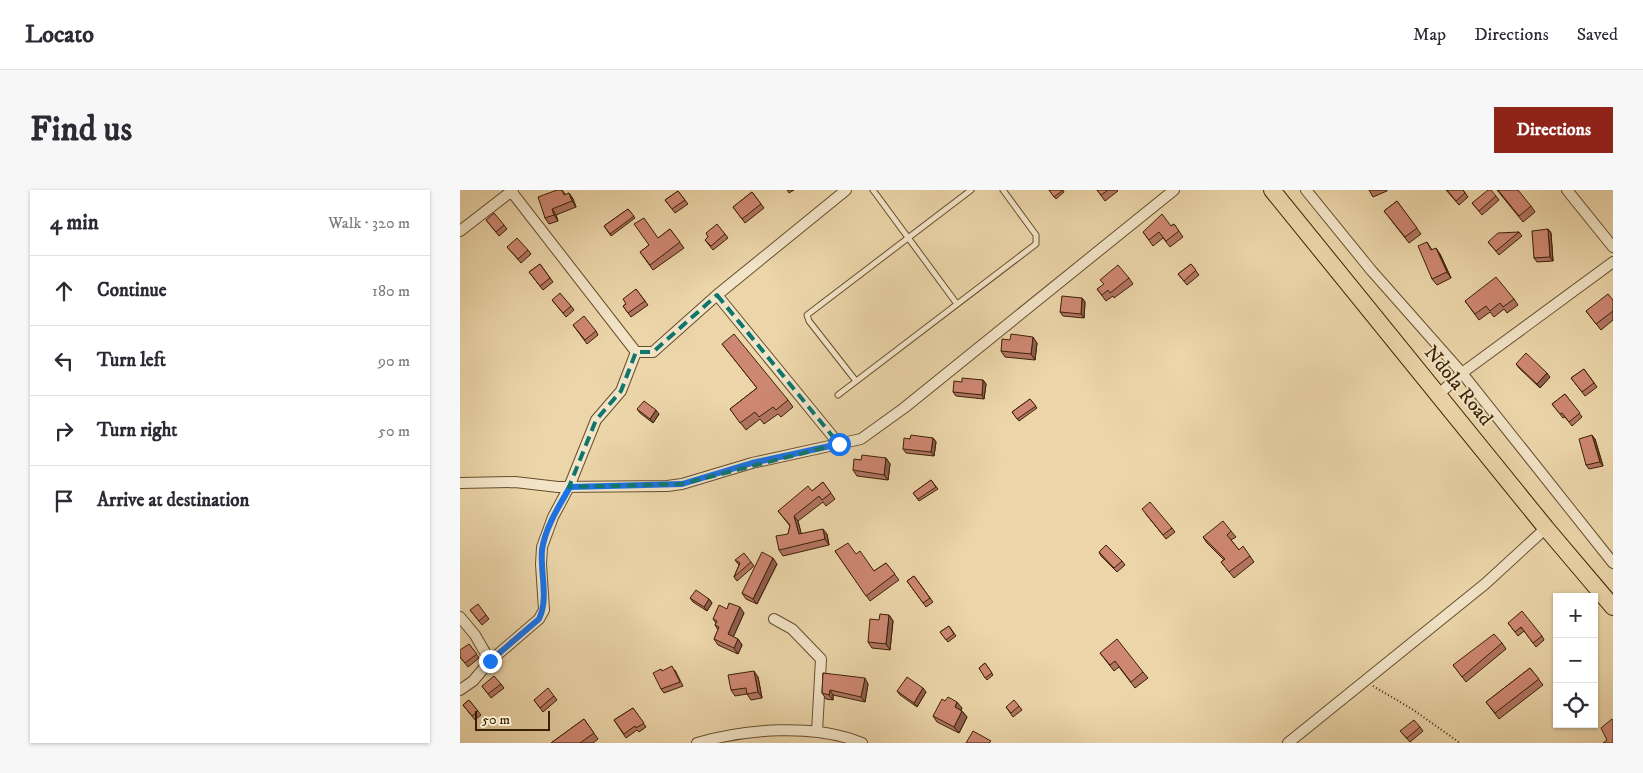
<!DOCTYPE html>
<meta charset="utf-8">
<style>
:root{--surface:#fff;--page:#f7f7f7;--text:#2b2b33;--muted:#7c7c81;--line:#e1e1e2;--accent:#8f2418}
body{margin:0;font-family:"IM FELL DW Pica",serif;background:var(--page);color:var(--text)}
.controls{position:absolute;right:15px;bottom:15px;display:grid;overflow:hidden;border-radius:0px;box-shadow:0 1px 4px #0004}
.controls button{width:45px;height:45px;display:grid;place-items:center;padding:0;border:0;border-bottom:1px solid var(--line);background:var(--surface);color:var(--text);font:25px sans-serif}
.scale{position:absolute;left:15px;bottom:12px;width:75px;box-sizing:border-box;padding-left:5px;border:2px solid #3a2104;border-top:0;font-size:14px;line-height:18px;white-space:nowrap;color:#3a2104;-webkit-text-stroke:4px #f2e4c7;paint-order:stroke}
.stop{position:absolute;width:15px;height:15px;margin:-11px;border:4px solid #1a73e8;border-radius:50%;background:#fff}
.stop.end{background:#1a73e8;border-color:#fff;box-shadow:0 1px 5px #0008}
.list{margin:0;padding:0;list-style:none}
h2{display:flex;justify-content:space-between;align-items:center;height:65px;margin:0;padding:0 20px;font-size:21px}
h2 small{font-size:16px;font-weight:400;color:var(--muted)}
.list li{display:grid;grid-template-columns:32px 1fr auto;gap:15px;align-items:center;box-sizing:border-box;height:70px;padding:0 20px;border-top:1px solid var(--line)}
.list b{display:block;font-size:19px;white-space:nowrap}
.list em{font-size:16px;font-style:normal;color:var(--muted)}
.icon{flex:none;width:28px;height:28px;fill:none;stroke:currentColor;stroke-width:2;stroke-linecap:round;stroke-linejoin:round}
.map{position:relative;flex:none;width:1153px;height:553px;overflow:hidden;border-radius:0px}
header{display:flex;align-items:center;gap:30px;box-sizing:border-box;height:70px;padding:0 25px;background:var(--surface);border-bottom:1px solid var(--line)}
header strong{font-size:24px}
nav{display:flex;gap:28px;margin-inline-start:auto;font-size:18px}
.intro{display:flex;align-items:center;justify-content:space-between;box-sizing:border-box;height:120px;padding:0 30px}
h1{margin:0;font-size:35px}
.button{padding:12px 22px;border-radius:0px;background:var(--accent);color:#fff;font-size:18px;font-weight:700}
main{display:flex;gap:30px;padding:0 30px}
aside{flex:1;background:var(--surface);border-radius:0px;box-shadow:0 1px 4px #0004}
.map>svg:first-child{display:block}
</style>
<header>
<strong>Locato</strong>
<nav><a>Map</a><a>Directions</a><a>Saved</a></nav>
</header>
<div class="intro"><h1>Find us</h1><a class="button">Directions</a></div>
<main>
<aside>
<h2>4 min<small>Walk · 320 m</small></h2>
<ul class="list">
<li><svg class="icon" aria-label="ahead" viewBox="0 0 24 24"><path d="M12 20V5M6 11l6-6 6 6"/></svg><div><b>Continue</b></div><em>180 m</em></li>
<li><svg class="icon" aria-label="left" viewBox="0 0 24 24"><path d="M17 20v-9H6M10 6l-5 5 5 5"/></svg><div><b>Turn left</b></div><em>90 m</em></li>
<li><svg class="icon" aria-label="right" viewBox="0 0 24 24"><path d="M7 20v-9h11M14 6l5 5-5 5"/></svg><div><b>Turn right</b></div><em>50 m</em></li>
<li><svg class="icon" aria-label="arrive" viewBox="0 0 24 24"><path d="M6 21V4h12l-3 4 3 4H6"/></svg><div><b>Arrive at destination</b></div></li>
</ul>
</aside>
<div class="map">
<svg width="1153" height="553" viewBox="0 0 1153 553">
<rect width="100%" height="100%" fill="#ebd5a9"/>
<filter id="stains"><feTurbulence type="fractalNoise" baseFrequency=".004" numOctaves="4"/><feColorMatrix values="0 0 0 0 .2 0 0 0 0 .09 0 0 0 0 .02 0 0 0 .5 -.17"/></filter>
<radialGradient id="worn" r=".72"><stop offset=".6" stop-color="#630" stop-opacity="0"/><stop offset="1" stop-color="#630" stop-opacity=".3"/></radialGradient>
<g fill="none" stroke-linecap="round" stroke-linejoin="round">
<!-- lane casing -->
<g stroke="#664e2d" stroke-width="7">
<path id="lane" d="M413,0L497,114
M396,191L349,131L347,125L511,0
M378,205L576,54V45L543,0"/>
</g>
<!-- street casing -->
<g stroke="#664e2d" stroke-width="12">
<path id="street" d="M846,0L911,80L1002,183L1153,373
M1107,0L1153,57
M51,1L176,162H193L257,105L386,0
M0,41L53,0
M257,105L379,254
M978,205L1002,183L1153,72
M0,293L55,292L98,297L207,296L222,294L292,273L401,249L444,218L714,0
M0,427L15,445L30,471L13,491L0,500
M314,429L332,439L361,469L357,542
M30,471L79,429L84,420L81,374L82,357L93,327L109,297L136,230L161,201L176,162
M237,553C286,539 354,533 402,553
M828,553L1025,394L1086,338"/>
</g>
<!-- primary casing -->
<g stroke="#3a2104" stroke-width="18">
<path id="primary" d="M812,0L1086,338L1153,417"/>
</g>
<!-- path -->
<path stroke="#3a2104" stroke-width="2" stroke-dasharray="1 2.5" stroke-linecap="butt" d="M913,496L952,519L1000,553"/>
<!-- lane -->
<use href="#lane" stroke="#f2e4c7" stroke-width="5"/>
<!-- street -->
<use href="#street" stroke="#f2e4c7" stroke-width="10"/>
<!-- primary -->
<use href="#primary" stroke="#ebd5a9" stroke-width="16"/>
</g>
<!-- wall -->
<path fill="#b17462" stroke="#3a2104" d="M97,0H102L106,5L109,3L113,9L116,17L96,25L98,31L89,34L85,28Z
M327,0H334L329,3Z
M589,0H603L604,2L596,9Z
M637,0H657L658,1L645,11Z
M909,0H927V1L913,7Z
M986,0H1003L1008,7L999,15Z
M1037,0L1071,16L1075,22L1063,32Z
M218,1L228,14L215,23L205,10Z
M292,2L304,18L285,33L273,17Z
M1036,6L1039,10L1022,25L1012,13Z
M937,11L961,44L949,53L924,21Z
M168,19L175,28L151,46L144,36Z
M26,30L44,35L47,39L39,46Z
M714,34L723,47L710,57L703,48L693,56L683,42L711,36Z
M210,39L224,58L193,80L180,62Z
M1088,39L1091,43L1093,71L1077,72L1074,68Z
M1059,42L1062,46L1039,65L1028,52Z
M265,44L268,48L253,60L245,50L248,47Z
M967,52L972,60L980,64L991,88L977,95L972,89Z
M47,57L68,60L71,64L61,73Z
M80,74L93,92L83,100L69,82Z
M731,74L739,85L727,95L718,84Z
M669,88L673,94L654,108L653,106L646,111L637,99Z
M176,99L188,115L171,127L163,116L166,114Z
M622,108L625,112L624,128L603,126L600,122Z
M1054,109L1058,115L1047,123L1044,119L1034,127L1030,122L1019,130L1005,111Z
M92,110L111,116L114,120L106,127Z
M1153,110V130L1141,140L1126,121Z
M113,135L136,141L138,145L127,154Z
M577,153L575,170L545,167L541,161Z
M262,154L328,210L333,217L321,227L318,224L304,234L300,229L286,240L270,219L297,198Z
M1056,174L1090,187L1080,198L1059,178Z
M1124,179L1137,197L1125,206L1111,188Z
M523,190L526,194L524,209L496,206L493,202L502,192Z
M1105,204L1122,227L1112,236L1105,227L1103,228L1092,214Z
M570,209L577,218L559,231L552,222Z
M177,219L199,224L193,233L180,223Z
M473,248L476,252L474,266L446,263L443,259L450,249Z
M1135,249L1143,276L1129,279L1126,275Z
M426,268L430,274L428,290L397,286L393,280L401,270Z
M471,290L478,299L459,311L453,303Z
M363,292L375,309L366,316L363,312L338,331L341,344H367L369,355L323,366L319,360L328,344L330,336L318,321L352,301Z
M685,323L712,338L715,342L706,349Z
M771,341L776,347L771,350L779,360L790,366L794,372L774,388L761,372L764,370L747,353L743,347Z
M375,361L396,364L414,381L426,373L439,390L410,411Z
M639,362L662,371L665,375L657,382L641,366Z
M275,370L291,372L294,376L277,391L274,387L279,375Z
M317,374L297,414L286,409L282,403Z
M454,386L473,412L466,417L447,391Z
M230,408L249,409L252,413L247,421L233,412Z
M267,419L284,423L273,447L278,449L282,455L278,464L258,455L254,449L258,440L255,435L256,433L253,429Z
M10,420L26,425L29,429L22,435Z
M429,425L433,431L430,460L412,458L408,452L419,430Z
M1048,433L1082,446L1084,450L1076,457L1064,441L1058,446Z
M489,436L496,446L488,452L480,442Z
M1042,453L1046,459L1006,492L993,475Z
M9,454L19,468L8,477L0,467Z
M640,463L683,482L688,488L675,498L659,477L654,481Z
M525,473L533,485L527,490L519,478Z
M1070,478L1083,495L1039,529L1026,512Z
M215,480L223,496L204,503L201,499L203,481Z
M363,483L408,494L405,512L373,505V510L366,509L362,503Z
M298,487L302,508L291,510L287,504L275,506L271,500Z
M41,494L44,498L31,508L22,496Z
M437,501L466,502L457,517L440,505Z
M94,506L97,510L83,522L74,510Z
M9,510L21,525L15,530L3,515Z
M559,516L562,520L553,527L546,517Z
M173,518L186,537L179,542L177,540L166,548L154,530Z
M502,518L501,520L502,521L507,527L499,543L477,532L473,526Z
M124,529L138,549L133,553H91Z
M960,537L963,541L950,552L940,541Z"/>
<!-- shaded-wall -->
<path fill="#905e50" stroke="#3a2104" d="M109,3L113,9L116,17L112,11Z
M92,19L96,25L98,31L94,25Z
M1088,39L1091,43L1093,71L1090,67Z
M976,58L980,64L991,88L987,82Z
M622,108L625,112L624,128L621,124Z
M573,147L577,153L575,170L571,164Z
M1087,183L1090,187L1080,198L1077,194Z
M523,190L526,194L524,209L522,205Z
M196,220L199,224L193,233L190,229Z
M1132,245L1135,249L1143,276L1140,272Z
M473,248L476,252L474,266L471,262Z
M426,268L430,274L428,290L424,285Z
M334,326L338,331L343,350L339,344Z
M363,339L367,344L369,355L365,349Z
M313,368L317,374L297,414L293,409Z
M249,409L252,413L247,421L244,417Z
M280,417L284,423L272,450L268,444Z
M429,425L433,431L430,460L426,454Z
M278,449L282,455L278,464L274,458Z
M294,481L298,487L302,508L298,502Z
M405,488L408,494L405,512L401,507Z
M463,498L466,502L457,517L454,513Z
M370,500L373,505V510L369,505Z
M497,512L502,518L499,523L495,517Z
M502,521L507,527L499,543L494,537Z"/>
<!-- building -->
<path fill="#ce8772" stroke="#3a2104" d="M97,0H102L104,5L109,3L112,11L92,19L94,25L85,28L78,7Z
M589,0H603L594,7Z
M637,0H648L641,5Z
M987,0H1003L1005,3L996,11Z
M1028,0H1031L1036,6L1019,21L1012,13Z
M1038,0H1058L1071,16L1059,26Z
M218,1L225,10L212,19L205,10Z
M292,2L301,14L282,29L273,17Z
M937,11L957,38L945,47L924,21Z
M168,19L174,26L150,44L144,36Z
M34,23L44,35L36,42L26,30Z
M702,24L711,36L714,34L719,41L706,51L699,42L689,50L683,42Z
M184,28L198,48L210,39L220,52L190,75L180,62L189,55L174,34Z
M257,34L265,44L251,56L245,50L248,47L246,43Z
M1088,39L1090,67L1074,68L1072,41Z
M1059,42L1036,61L1028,52L1038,43Z
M57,48L68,60L58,69L47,57Z
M967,52L971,60L976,58L987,82L972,89L958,56Z
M80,74L90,88L80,96L69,82Z
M731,74L736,80L724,91L718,84Z
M658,75L669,88L650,103L648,100L642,105L637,99L644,94L640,90Z
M1036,87L1054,109L1043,117L1040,113L1030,121L1026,116L1015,124L1005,111Z
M176,99L185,111L168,123L163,116L166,114L163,109Z
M100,103L111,116L103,123L92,110Z
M1148,104L1153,110V121L1136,134L1126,121Z
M602,106L622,108L621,124L600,122Z
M124,126L136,141L125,150L113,135Z
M274,144L328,210L316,220L313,217L299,227L295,222L280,233L270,219L297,198L262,154Z
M551,144L573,147L571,164L541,161L542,149L550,150Z
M1066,163L1087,183L1077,194L1056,174Z
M1124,179L1134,193L1122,202L1111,188Z
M502,188L523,190L522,205L493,202L494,191L502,192Z
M1105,204L1120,223L1109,232L1102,223L1100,224L1092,214Z
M570,209L576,216L557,229L552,222Z
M184,211L196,220L190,229L177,219Z
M451,245L473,248L471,262L443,259L444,248L450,249Z
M1132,245L1140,272L1126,275L1119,249Z
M402,265L426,268L424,285L393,280L394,269L401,270Z
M471,290L476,297L458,309L453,303Z
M363,292L371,303L362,310L359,306L334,326L339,344L363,339L365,349L319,360L316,346L328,344L330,335L318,321L348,296L352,301Z
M690,312L712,338L703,345L682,319Z
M763,331L771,341L767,345L779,360L783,356L790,366L769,382L761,372L765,369L743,347Z
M388,353L396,364L400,361L414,381L426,373L435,384L406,406L375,361Z
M646,355L662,371L654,378L639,362Z
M302,362L313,368L293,409L282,403Z
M284,363L291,372L274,387L280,373L275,370Z
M454,386L470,408L463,413L447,391Z
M236,400L249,409L244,417L230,408Z
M269,413L280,417L268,444L278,449L274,458L254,449L259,437L255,435L257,431L253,429L259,415L267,419Z
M18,414L26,425L19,431L10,420Z
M1062,421L1082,446L1073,453L1061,437L1055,442L1048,433Z
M420,424L429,425L426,454L408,452L410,429L419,430Z
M489,436L494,444L486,450L480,442Z
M1034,444L1042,453L1002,487L993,475Z
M657,449L683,482L671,492L655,471L650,475L640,463Z
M9,454L17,464L5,473L0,467V460Z
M525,473L532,483L525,488L519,478Z
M212,476L220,492L201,499L193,483L201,479L202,481Z
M1070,478L1079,489L1035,523L1026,512Z
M294,481L298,502L287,504L286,498L271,500L268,485Z
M363,483L405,488L401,507L370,500L369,505L362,503Z
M34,486L41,494L28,504L22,496Z
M447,487L463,498L454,513L437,501Z
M88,498L94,506L80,518L74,510Z
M488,507L497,512L495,517L502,521L494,537L473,526L482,509L485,511Z
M9,510L18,521L12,526L3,515Z
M554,510L559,516L551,523L546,517Z
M173,518L184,533L176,538L175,536L164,544L154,530Z
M124,529L134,543L120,553H91Z
M1152,529L1153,531V553H1143L1147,550L1141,538Z
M954,530L960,537L947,548L940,541Z
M513,541L531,551L529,553H506Z"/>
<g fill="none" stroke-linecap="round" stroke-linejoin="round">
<!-- route -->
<path stroke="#1a73e8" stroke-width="6" d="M30,471L79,429C89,409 80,382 82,360C85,338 99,316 110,297L222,294L292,273L379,254"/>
</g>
<!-- marked area -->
<path fill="none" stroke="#0f766e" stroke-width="4" stroke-dasharray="10 6" stroke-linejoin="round" d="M257,105L379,254L222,294L109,297L136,230L161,201L176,162H193Z"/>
<g text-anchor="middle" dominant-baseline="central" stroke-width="4" stroke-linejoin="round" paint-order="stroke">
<!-- street labels -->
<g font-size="20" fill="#3a2104" stroke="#f2e4c7">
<text transform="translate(998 196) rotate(51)">Ndola Road</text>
</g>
</g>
<rect width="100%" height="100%" filter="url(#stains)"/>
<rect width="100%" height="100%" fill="url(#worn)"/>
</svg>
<div class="controls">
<button>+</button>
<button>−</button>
<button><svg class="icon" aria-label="locate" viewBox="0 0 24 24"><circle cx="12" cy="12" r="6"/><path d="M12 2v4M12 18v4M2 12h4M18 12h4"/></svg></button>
</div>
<div class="scale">50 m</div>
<div class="stop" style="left:379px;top:254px"></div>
<div class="stop end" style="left:30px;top:471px"></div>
</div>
</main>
